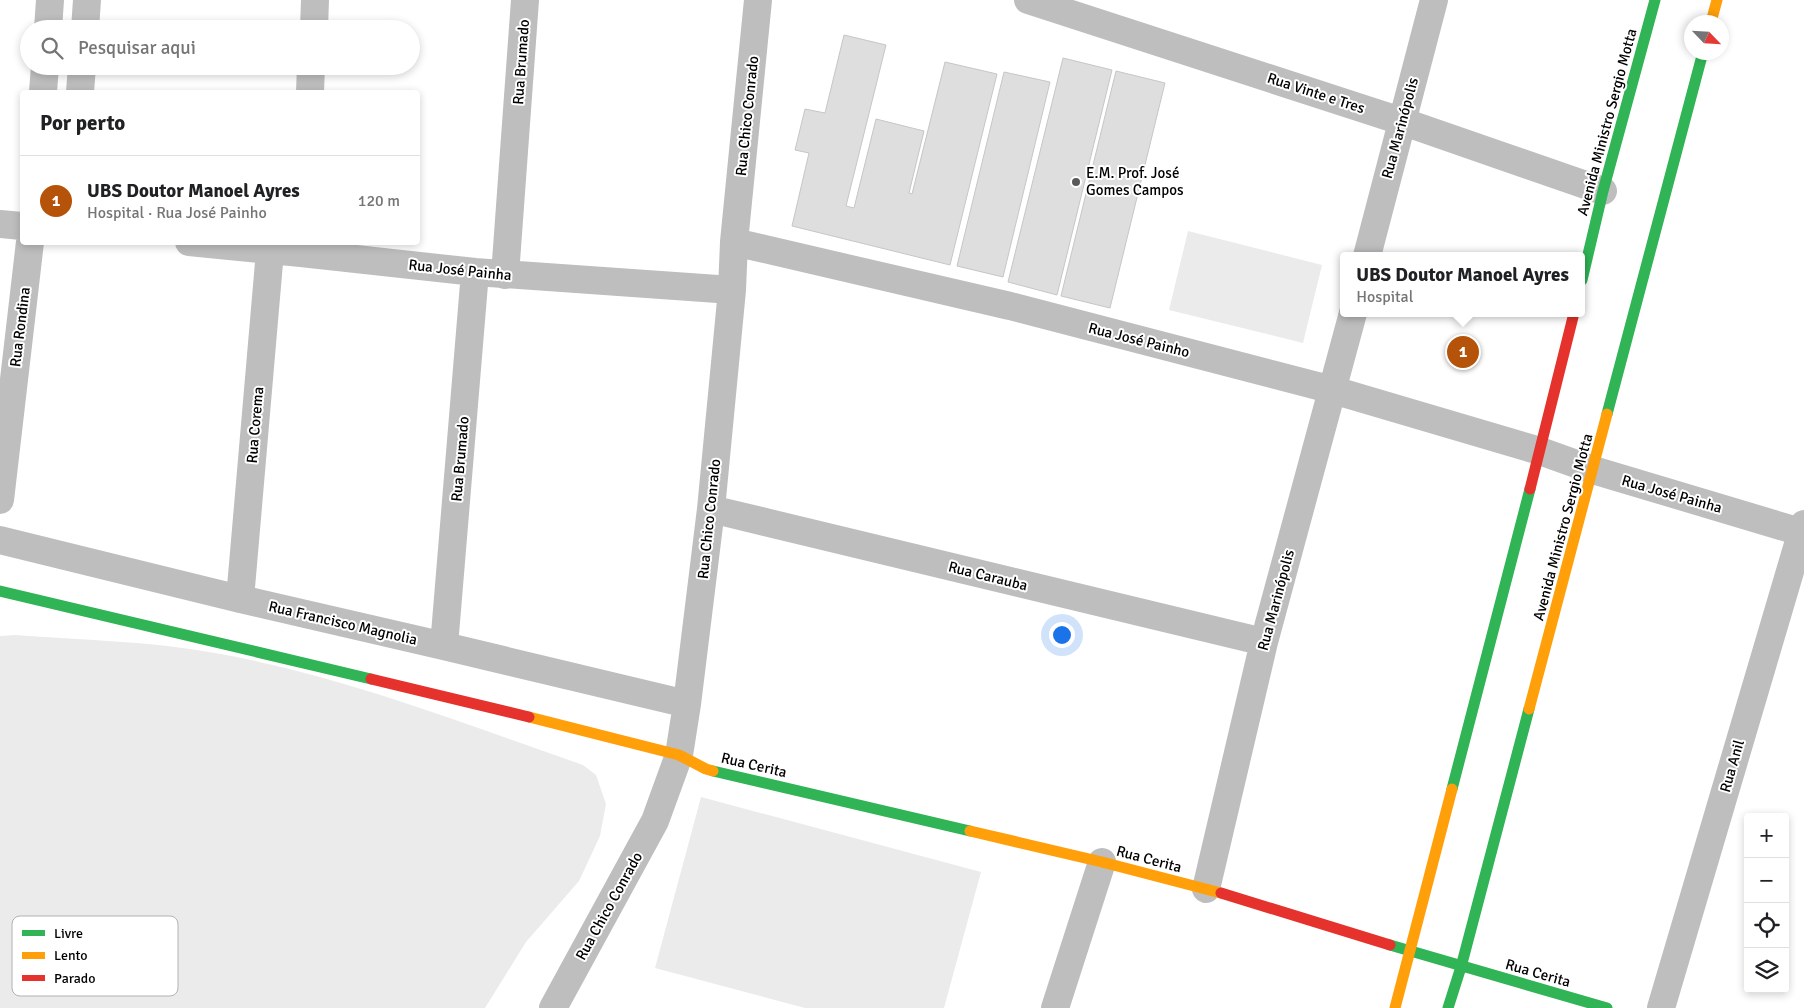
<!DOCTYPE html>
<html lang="pt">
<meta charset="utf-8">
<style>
:root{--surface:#fff;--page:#f2f2f2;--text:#202124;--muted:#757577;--line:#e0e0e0;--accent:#b45309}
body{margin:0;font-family:Signika,sans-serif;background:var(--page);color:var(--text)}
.controls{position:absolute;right:15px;bottom:15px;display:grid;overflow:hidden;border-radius:5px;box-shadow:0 2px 8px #0003}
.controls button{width:45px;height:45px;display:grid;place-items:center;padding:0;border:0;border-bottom:1px solid var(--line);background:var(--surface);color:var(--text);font:25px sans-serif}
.compass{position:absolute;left:1684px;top:15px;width:45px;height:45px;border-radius:50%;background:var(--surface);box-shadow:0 2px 8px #0003;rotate:115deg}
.you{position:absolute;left:1061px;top:634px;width:18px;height:18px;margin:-12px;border:4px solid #fff;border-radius:50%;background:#1a73e8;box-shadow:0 0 0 8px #1a73e833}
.badge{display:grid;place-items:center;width:32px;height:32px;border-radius:50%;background:var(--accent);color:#fff;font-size:16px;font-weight:700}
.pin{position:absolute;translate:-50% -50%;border:2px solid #fff;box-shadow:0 1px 5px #0006}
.popup{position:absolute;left:1340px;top:252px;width:245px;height:65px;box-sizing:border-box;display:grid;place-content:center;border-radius:5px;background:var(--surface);filter:drop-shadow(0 1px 4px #0005);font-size:16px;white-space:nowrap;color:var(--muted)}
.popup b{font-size:19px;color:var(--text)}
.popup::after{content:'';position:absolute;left:50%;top:100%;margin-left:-10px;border:10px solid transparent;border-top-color:var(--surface)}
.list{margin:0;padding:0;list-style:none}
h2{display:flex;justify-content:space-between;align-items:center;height:65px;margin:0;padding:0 20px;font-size:21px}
h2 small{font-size:16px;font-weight:400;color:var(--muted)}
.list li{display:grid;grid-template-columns:32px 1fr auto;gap:15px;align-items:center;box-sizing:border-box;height:90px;padding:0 20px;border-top:1px solid var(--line)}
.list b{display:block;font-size:19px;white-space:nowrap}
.list p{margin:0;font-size:16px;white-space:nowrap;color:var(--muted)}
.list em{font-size:16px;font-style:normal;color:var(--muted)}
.icon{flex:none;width:28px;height:28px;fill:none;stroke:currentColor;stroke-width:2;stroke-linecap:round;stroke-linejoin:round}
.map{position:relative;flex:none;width:1804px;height:1008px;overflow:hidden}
.search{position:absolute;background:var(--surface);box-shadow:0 2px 8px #0003;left:20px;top:20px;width:400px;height:55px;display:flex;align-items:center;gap:12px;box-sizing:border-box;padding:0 18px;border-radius:28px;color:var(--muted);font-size:19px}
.panel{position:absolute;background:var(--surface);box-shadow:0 2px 8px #0003;left:20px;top:90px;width:400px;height:155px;border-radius:5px}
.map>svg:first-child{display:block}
</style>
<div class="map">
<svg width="1804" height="1008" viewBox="0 0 1804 1008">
<rect width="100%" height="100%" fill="#fff"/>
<!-- green -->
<path fill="#ebebeb" d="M1188,231L1322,265L1303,343L1169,310Z
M15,635C81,640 149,641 215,653C341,675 462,723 583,765L596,775L606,804L600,836L579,881L526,942L485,1008H0V636Z
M701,797L981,872L944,1008H805L655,968Z"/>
<!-- building -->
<path fill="#dedede" stroke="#c6c6c6" d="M844,35L886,45L846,206L854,208L876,119L924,131L909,193L912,194L945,62L997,74L950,265L792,226L809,153L795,150L805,109L825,113Z
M1063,58L1112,70L1057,295L1008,282Z
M1116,71L1165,83L1110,308L1061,296Z
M1004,72L1050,82L1003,277L957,266Z"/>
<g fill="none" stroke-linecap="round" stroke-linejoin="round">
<!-- street -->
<path stroke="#bebebe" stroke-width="28" d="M1028,0L1401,121L1603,191
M48,29L50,0
M85,29L87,0
M314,29L315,0
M43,92L45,66
M80,92L82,66
M310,92L311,66
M0,224L22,226
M189,242L301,253L475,272L732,290
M734,242L1010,306L1333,390L1540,451L1593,470L1804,533
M1367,256L1434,0
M505,275L525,0
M0,500L30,242
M711,509L1264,642
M0,540L240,599L444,646L687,704
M240,599L270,251
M444,646L475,272
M1206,889L1264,642L1353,313
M553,1008L655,821L679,755L687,704L711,509L732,290L734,242L758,0
M1055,1008L1102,862
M1661,1008L1804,524"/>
<!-- fast -->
<path stroke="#30b455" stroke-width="11" d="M1582,280L1603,191L1655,0
M1607,414L1703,52
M0,591L371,679
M713,771L970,831
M1452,789L1530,489
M1390,945L1607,1008
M1448,1008L1461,967L1529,709"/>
<!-- slow -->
<path stroke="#ff9f0a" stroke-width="11" d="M1711,22L1717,0
M1529,709L1607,414
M529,717L679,755L706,769L713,771
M970,831L1102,862L1221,893
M1395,1008L1452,789"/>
<!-- jam -->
<path stroke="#e5322d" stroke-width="11" d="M1530,489L1574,313
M371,679L529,717
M1221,893L1390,945"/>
</g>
<!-- markers -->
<circle fill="#595959" stroke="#fff" stroke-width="2" cx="1076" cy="182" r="5"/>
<g text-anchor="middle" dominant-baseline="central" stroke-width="4" stroke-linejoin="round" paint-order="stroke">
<!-- street labels -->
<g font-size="15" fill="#000" stroke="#fff">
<text transform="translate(521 62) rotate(-86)">Rua Brumado</text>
<text transform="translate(1316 93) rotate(18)">Rua Vinte e Tres</text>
<text transform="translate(747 116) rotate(-84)">Rua Chico Conrado</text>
<text transform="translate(1607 122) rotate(-75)">Avenida Ministro Sergio Motta</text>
<text transform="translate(1400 128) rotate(-75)">Rua Marinópolis</text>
<text transform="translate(460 270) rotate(6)">Rua José Painha</text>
<text transform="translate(20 327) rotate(-83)">Rua Rondina</text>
<text transform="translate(1139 340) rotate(14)">Rua José Painho</text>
<text transform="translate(255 425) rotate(-85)">Rua Corema</text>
<text transform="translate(460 459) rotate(-85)">Rua Brumado</text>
<text transform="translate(1672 494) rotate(16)">Rua José Painha</text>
<text transform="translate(709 519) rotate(-84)">Rua Chico Conrado</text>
<text transform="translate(1563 527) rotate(-75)">Avenida Ministro Sergio Motta</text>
<text transform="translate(988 576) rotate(14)">Rua Carauba</text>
<text transform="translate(1276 600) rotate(-75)">Rua Marinópolis</text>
<text transform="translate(343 623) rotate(13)">Rua Francisco Magnolia</text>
<text transform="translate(754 765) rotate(13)">Rua Cerita</text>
<text transform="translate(1732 766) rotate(-74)">Rua Anil</text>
<text transform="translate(1149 859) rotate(15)">Rua Cerita</text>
<text transform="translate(609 906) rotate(-61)">Rua Chico Conrado</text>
<text transform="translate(1538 973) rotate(16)">Rua Cerita</text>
</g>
<!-- poi labels -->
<g font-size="15" fill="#000" stroke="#fff" text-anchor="start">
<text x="1086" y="173">E.M. Prof. José<tspan x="1086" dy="17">Gomes Campos</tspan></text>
</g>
</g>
<!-- legend -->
<rect x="12" y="916" width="166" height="80" rx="8" fill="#fff" stroke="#b2b2b2" stroke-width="1"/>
<rect x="22" y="930" width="23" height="6" fill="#30b455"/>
<rect x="22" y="952" width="23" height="7" fill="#ff9f0a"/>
<rect x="22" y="975" width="23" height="6" fill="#e5322d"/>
<g font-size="14" fill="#000">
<text x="54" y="938">Livre</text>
<text x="54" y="960">Lento</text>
<text x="54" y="983">Parado</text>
</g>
</svg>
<div class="controls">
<button>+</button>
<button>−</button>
<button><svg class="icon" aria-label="locate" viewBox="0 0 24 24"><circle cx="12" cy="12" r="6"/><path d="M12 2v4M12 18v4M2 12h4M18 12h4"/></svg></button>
<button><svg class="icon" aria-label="layers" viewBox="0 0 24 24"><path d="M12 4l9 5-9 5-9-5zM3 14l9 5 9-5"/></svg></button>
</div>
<svg class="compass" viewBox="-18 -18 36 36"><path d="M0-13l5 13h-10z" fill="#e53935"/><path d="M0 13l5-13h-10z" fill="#757577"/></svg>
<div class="you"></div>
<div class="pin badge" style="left:1463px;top:352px">1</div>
<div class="popup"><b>UBS Doutor Manoel Ayres</b>Hospital</div>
<div class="search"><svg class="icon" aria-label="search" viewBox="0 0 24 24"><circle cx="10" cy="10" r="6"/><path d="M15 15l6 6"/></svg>Pesquisar aqui</div>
<section class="panel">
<h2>Por perto<small></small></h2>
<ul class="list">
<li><span class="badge">1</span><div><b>UBS Doutor Manoel Ayres</b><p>Hospital · Rua José Painho</p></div><em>120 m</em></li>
</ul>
</section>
</div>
